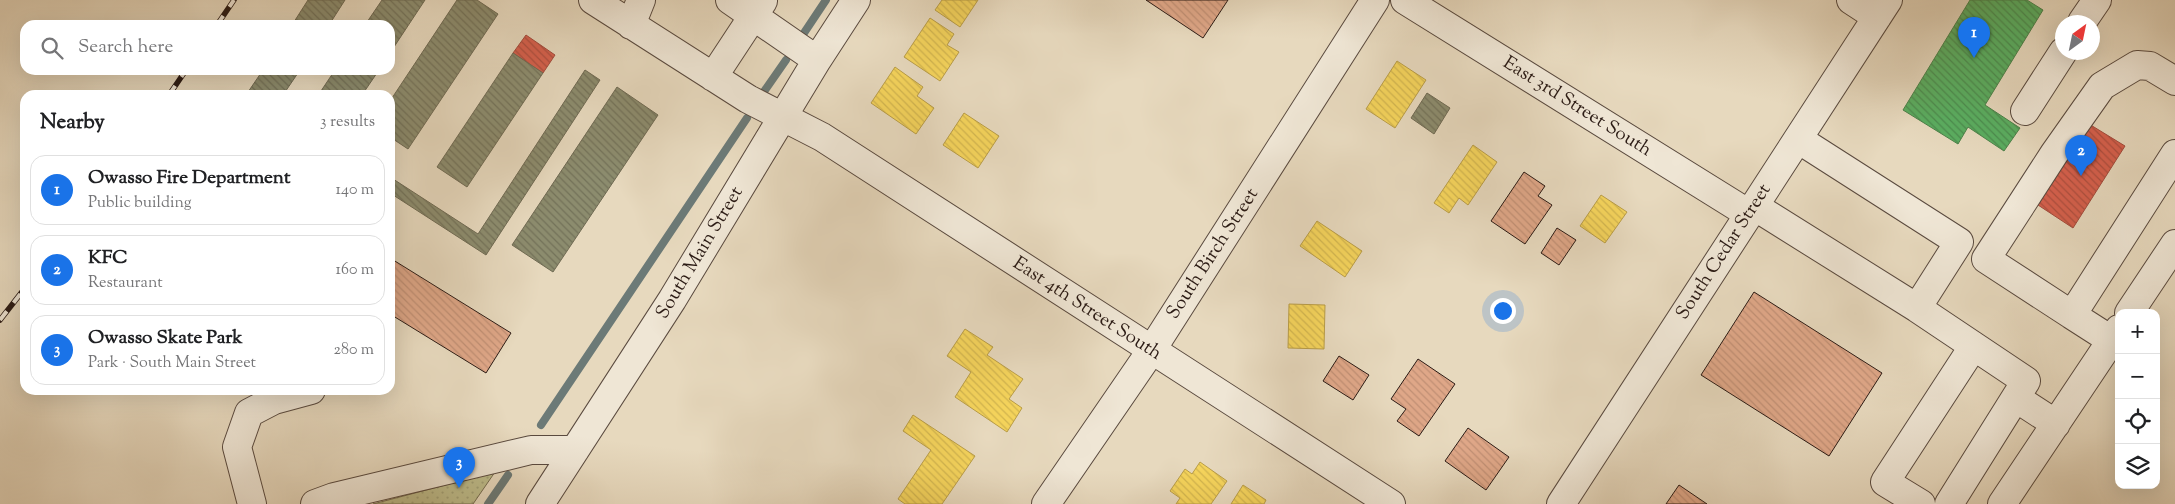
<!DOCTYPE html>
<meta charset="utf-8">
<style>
:root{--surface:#fff;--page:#f6f6f6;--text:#202124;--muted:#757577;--line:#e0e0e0;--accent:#1a73e8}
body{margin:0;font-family:"Sorts Mill Goudy",serif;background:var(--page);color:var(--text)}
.controls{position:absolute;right:15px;bottom:15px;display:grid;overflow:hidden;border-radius:10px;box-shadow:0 5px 20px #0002}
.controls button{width:45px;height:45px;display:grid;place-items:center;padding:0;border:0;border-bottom:1px solid var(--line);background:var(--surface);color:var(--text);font:25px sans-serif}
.compass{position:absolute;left:2055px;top:15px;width:45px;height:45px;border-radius:50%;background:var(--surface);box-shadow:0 5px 20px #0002;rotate:33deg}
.you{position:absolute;left:1502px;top:310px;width:18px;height:18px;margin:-12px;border:4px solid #fff;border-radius:50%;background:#1a73e8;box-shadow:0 0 0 8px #1a73e833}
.badge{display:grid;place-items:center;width:32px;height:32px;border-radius:50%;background:var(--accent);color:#fff;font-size:16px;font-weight:700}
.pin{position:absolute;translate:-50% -41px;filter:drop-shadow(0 1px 2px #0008)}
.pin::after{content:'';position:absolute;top:26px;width:18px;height:15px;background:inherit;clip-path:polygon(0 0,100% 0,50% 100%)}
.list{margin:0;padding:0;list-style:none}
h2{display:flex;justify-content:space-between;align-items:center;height:65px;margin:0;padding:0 20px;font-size:21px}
h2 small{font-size:16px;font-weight:400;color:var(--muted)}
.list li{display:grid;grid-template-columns:32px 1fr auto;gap:15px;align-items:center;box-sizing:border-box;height:70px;margin:0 10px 10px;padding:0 10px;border:1px solid var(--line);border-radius:15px}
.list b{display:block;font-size:19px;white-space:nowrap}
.list p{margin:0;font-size:16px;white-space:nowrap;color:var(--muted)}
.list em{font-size:16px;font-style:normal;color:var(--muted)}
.icon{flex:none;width:28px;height:28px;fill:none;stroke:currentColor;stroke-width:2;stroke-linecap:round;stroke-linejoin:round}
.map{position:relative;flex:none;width:2175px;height:504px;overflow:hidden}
.search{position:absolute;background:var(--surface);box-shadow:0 5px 20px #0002;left:20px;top:20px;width:375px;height:55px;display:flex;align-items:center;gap:12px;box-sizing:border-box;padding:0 18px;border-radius:15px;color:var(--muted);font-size:19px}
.panel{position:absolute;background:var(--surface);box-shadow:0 5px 20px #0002;left:20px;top:90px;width:375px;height:305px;border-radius:15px}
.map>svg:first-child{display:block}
</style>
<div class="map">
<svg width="2175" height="504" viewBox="0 0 2175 504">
<defs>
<pattern id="green-dots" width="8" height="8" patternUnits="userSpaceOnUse" patternTransform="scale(1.25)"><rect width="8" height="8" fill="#bebd8c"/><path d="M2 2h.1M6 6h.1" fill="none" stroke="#a3a278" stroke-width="1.8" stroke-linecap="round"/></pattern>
<pattern id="homes-back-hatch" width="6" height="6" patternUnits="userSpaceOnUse" patternTransform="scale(1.25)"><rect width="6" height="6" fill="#f6d55c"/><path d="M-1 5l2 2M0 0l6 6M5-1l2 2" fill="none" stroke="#d3b64f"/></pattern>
<pattern id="shops-back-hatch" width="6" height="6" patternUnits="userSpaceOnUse" patternTransform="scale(1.25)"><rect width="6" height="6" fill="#d6604d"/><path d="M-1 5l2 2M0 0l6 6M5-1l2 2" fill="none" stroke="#ae4e3f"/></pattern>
<pattern id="public-back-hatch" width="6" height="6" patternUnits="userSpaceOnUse" patternTransform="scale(1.25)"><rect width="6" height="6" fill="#5aae61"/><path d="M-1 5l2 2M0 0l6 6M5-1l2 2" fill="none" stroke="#4b8d4f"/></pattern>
<pattern id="industry-back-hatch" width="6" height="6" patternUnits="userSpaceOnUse" patternTransform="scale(1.25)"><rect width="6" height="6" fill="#8c8c6e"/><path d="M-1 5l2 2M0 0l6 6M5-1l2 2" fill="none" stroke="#737259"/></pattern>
<pattern id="building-back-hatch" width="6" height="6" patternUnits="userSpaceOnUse" patternTransform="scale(1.25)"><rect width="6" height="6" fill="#dfa788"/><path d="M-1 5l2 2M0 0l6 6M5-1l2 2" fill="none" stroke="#c08f74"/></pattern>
</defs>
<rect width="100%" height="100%" fill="#e7d9be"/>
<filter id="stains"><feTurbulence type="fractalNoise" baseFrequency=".004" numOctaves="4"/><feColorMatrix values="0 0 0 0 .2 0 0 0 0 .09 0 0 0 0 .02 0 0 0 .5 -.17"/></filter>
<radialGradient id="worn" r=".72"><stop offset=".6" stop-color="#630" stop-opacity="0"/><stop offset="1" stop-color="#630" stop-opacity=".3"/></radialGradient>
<!-- green -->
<path fill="url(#green-dots)" stroke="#746c50" d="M495,472L473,504H373Z"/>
<!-- homes -->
<path fill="url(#homes-back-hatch)" stroke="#b99d47" d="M942,0H978L960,27L935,10Z
M930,18L954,34L947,45L959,52L940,81L904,57Z
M1397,61L1426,80L1395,128L1366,109Z
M895,67L923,87L917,96L934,108L916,134L871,103Z
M964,113L999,136L978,168L943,145Z
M1473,145L1497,162L1468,205L1459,198L1449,213L1434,203Z
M1601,195L1627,212L1605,243L1580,226Z
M1317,221L1362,251L1345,277L1300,246Z
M1289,304L1325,305L1324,349L1288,348Z
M965,329L993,347L987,355L1023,379L1009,399L1022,408L1007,432L955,397L971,372L947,356Z
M913,415L975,456L942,504H905L898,499L931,450L903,431Z
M1200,462L1227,481L1211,504H1176L1180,498L1170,491L1185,469L1192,474Z
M1243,485L1266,500L1264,504H1231Z"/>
<!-- shops -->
<path fill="url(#shops-back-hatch)" stroke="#a34b3c" d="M526,35L555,55L543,73L513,53Z
M2089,124L2125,146L2073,228L2038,205Z"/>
<!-- public -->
<path fill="url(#public-back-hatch)" stroke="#4c824a" d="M1970,0H2027L2043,10L1985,105L2020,128L2004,151L1968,127L1958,144L1903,110Z"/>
<!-- industry -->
<path fill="url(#industry-back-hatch)" stroke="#6f6a53" d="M308,0H345L329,25H292Z
M382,0H425L390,53V25H365Z
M457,0H477L498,14L408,149L390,137V101Z
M513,53L543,73L467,187L437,167Z
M263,70H300L283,95H246Z
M335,70H379L362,95H326L321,91Z
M585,70L600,80L486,255L390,193V177L478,234Z
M617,87L658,115L553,272L512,245Z
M1427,93L1450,108L1434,134L1411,118Z"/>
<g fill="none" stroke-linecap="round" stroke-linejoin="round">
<!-- stream -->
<path stroke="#6c7a77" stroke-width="8" d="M802,36L826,0
M763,93L786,60
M541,425L747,118
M488,504L508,475"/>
</g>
<!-- building -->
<path fill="url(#building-back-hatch)" stroke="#2b1b15" d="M1146,0H1228L1203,38Z
M1524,172L1545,186L1538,196L1552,205L1525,244L1491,221Z
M1557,228L1576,240L1559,265L1541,253Z
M390,258L511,333L486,373L390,314Z
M1754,292L1882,373L1829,456L1701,375Z
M1339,356L1369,375L1353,400L1323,381Z
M1418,359L1455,384L1419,436L1397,421L1406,409L1391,399Z
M1468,428L1509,457L1486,490L1445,461Z
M1679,485L1707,504H1666Z"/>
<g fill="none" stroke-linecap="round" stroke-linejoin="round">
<!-- minor casing -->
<g stroke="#5a4a3f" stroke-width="30">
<path id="minor" d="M593,0L748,99L822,137L1391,504
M730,0L817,60
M1405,0L1749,214
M1851,0L1877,17
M2082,22L2097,0
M631,25L641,0
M713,77L763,1
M2025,111L2063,52
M1798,139L1959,242L1917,308
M1754,206L1917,308L2026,381L1949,504
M2129,313L2175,244
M2072,315L1986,259L2054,154L2102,86L2137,65L2150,66L2175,81
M2111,340L2072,315L2175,154
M2016,398L2056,424
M252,504L237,447L249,413L274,400L311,390
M315,504L334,497L531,450H575
M540,504L672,300L817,60L856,0
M1046,504L1151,351L1375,0
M1561,504L1888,0
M1921,504L1885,482L1973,347
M2002,504L2119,329"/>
</g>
<!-- minor -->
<use href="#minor" stroke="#efe6d5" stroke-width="28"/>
<!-- rail casing -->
<g stroke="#2b1b15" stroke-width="5.5">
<path id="rail" d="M217,25L234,0
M169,95L186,70
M0,320L25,288"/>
</g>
<!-- rail -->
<use href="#rail" stroke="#efe6d5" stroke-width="4" stroke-dasharray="11" stroke-linecap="butt"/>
</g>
<g text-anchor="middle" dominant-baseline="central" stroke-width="5" stroke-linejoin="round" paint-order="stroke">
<!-- street labels -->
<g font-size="19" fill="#2b1b15" stroke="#efe6d5">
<text transform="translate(1577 107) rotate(32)">East 3rd Street South</text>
<text transform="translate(1724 252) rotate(-57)">South Cedar Street</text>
<text transform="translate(700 253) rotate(-59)">South Main Street</text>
<text transform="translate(1213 254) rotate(-57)">South Birch Street</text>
<text transform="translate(1087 309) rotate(33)">East 4th Street South</text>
</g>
</g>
<rect width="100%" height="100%" filter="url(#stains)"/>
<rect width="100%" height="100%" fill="url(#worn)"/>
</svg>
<div class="controls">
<button>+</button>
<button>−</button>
<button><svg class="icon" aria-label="locate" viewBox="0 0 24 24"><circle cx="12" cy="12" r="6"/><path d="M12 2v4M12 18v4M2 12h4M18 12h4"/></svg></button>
<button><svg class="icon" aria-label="layers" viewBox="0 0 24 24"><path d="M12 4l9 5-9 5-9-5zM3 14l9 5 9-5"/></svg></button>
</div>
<svg class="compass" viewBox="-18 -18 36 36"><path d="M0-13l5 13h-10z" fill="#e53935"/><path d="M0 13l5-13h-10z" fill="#757577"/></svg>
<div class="you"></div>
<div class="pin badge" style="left:1974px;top:58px">1</div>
<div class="pin badge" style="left:2081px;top:176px">2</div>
<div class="pin badge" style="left:459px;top:488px">3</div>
<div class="search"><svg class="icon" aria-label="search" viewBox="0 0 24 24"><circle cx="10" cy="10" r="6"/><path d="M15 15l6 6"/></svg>Search here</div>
<section class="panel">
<h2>Nearby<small>3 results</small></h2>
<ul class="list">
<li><span class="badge">1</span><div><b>Owasso Fire Department</b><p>Public building</p></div><em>140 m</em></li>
<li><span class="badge">2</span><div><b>KFC</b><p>Restaurant</p></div><em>160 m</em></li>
<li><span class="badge">3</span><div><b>Owasso Skate Park</b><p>Park · South Main Street</p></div><em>280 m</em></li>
</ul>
</section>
</div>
